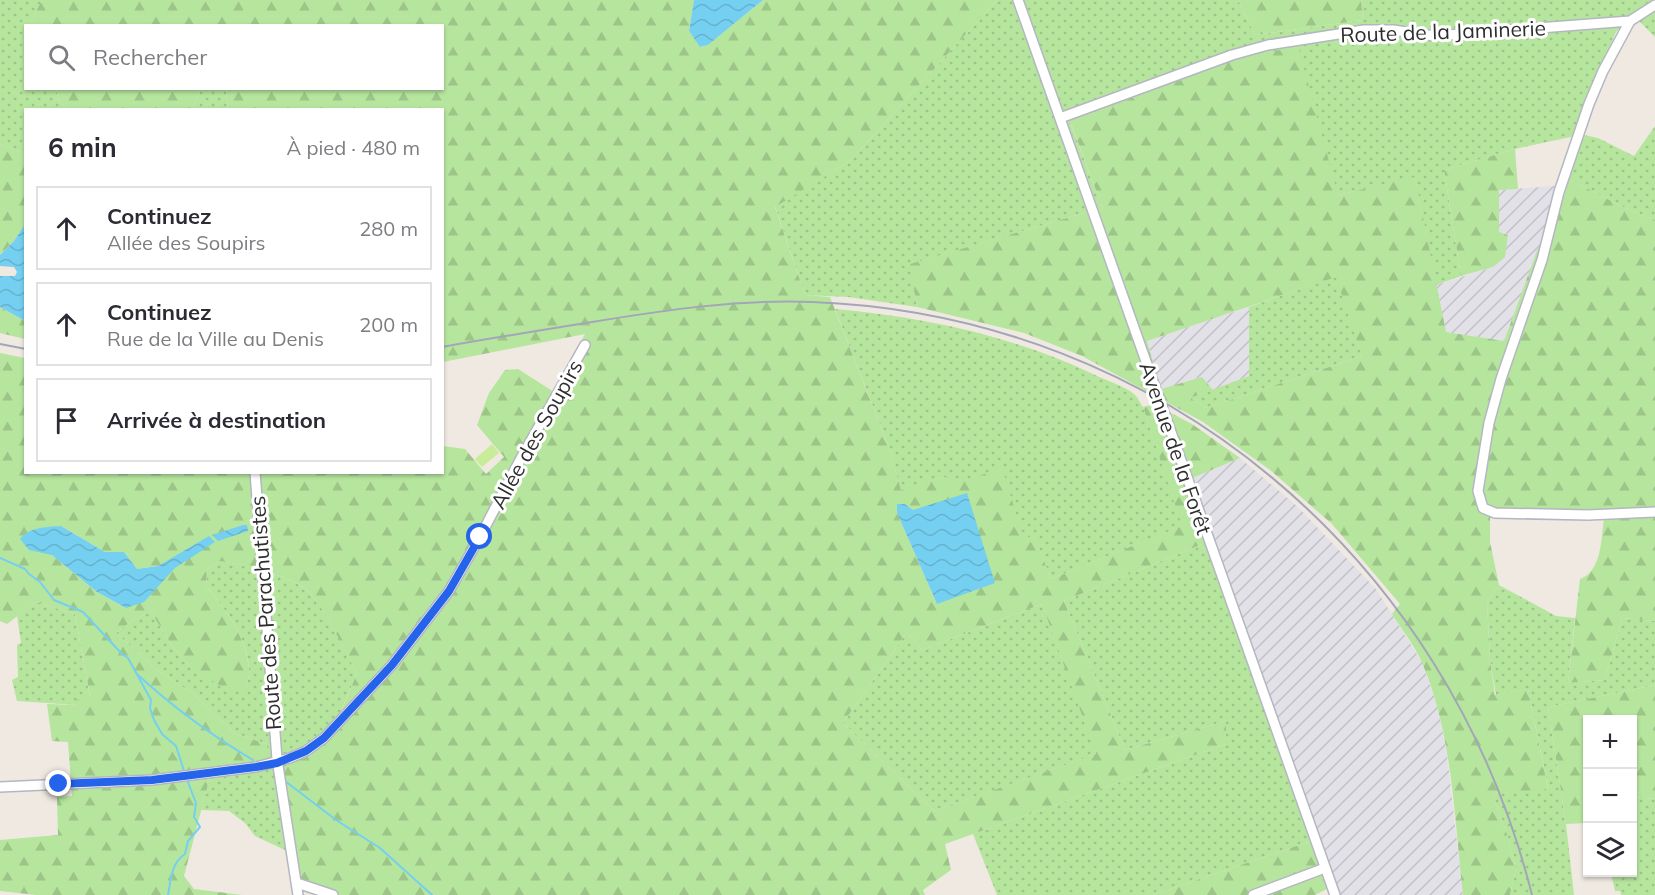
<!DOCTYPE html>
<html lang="fr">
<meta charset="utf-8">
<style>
:root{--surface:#fff;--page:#f7f7f7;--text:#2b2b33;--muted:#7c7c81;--line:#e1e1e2}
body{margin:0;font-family:Mulish,sans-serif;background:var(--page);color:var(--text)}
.controls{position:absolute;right:18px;bottom:18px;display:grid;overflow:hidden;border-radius:0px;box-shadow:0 2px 4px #0004}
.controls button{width:54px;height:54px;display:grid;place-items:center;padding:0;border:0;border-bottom:2px solid var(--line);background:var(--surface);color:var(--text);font:30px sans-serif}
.stop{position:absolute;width:18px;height:18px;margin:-14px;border:4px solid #2563eb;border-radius:50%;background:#fff}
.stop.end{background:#2563eb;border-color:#fff;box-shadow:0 2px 6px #0008}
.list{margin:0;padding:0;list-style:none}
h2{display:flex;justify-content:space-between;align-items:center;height:78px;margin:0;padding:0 24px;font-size:26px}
h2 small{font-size:20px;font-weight:400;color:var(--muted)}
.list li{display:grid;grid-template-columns:39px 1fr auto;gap:18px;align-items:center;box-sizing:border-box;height:84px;margin:0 12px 12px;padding:0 12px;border:2px solid var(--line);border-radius:0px}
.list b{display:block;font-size:22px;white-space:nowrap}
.list p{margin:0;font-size:20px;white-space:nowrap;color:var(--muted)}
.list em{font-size:20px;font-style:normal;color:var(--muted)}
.icon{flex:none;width:33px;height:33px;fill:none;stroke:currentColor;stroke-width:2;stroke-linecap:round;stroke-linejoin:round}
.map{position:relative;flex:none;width:1655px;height:895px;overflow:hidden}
.search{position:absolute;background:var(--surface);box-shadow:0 2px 4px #0004;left:24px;top:24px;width:420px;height:66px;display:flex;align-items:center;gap:15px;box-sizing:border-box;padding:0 21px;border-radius:0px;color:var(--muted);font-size:22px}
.panel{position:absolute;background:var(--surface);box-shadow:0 2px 4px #0004;left:24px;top:108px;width:420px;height:366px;border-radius:0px}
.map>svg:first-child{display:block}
</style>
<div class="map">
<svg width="1655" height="895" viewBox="0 0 1655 895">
<defs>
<pattern id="industrial-furrows" width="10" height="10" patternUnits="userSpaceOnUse" patternTransform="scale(1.5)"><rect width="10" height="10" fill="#e3e1e8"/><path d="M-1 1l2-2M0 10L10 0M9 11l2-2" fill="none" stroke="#c3c1c7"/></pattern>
<pattern id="grass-dots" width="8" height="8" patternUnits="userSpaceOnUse" patternTransform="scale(1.5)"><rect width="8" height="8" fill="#b6e59e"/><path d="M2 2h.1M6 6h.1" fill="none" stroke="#9dc588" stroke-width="1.8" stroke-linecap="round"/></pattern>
<pattern id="forest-firs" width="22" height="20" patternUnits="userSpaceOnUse" patternTransform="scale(1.5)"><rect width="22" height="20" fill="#b6e59e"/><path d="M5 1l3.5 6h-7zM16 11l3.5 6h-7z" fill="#9dc588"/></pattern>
<pattern id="water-waves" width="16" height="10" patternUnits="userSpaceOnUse" patternTransform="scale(1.5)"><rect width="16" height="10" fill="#75cff0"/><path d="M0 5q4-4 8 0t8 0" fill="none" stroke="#66b2ce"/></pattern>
</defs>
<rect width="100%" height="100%" fill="#efe9e1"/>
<!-- industrial -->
<path fill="url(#industrial-furrows)" d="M1566,185L1549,248L1538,249L1504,341L1446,332L1436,285L1493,267L1508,234L1499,233V190Z
M1249,307V376L1213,390L1202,377L1161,389L1146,341Z
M1240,458L1298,507L1376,589L1422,662L1438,708L1447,754L1463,895H1329L1183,482Z"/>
<!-- grass -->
<path fill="url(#grass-dots)" d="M0,0H42L31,21L37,25L26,26V88L56,89L59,102L69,109L26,110L25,153L0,145Z
M997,0H1238L1255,35L1363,20L1361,0H1655V37L1632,14L1616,32L1584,106L1575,136L1515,149L1444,170L1461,276L1436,285L1415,178L1338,195L1070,122L1103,209L1084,213L911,264L917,307L848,297L805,295L775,206L850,161Z
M201,89H226L228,109L191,110Z
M1655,126V220L1625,208L1569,179L1584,135L1598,138L1634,156Z
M1337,276L1362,356L1206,408L1190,398L1249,376V307Z
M835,309C924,317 1014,336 1095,375C1105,380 1130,388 1136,396C1139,399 1140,404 1143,407L1183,526L1051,579L1034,536L1024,539L956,483L944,477L901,491L890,450Z
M1205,543L1311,841L1153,895H997L973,834L1226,744V721L1125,750L1064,601Z
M220,561C241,564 286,575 303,587C322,600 345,651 357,673L336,723L289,852L255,836L245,823L229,811L201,810L212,769L267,744L234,733L195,695L157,670L116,633L133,620L151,612L173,647L191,668L246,688C247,683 250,676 249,670C248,640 225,608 206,586L207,570Z
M1499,585L1556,616L1575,618L1568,683L1605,680L1622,618L1655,621V685L1548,707L1566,824L1574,895H1510L1516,869L1507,834L1492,794L1548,788L1528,689L1496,695L1490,660L1487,602Z
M36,602L75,614L90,697L77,705L17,701L12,680L18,677L17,645L21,643L17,616Z
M1042,604L1097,754L934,811L843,723L907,632L922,650Z
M1633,797L1655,799V895H1621L1620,891H1615L1611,873L1632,872Z"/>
<!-- forest -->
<path fill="url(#forest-firs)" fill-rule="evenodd" d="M42,0H694L689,31L701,47L708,45L763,0H997L850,161L775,207L805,295L830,297L890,450L901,490L944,477L957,483L1002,468L1024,539L1034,535L1051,579L1182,526L1143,407L1154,404L1192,424L1240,458L1183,482L1205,543L1064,601L1125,750L1226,721V744L945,844L951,870L923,890L925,895H338L292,877L283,768L312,747L336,724L357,673C343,648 326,609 307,590C292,576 240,564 220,561L207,570L206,586C226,609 247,639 249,670C250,676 247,683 246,689L231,692L191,668L173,647L151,612L133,620L116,633L157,670L195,695L234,733L267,744L268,761L212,769L184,876L194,889L242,895H37L0,891V840L58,835L57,797L72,796L68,742L52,741L47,704L76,705V700L90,696L75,614L36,602L7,624L0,621V353L25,358L26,472H442L443,446L465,449L486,474L504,457L477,425L489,393L505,370L518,369L554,392L585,334L443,362L442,110L228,109L226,89L442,88V26L37,25L31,21ZM905,504L912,510L937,604L897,513ZM61,526L105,552H124L137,569L158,566L171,559L126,608L97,592L52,555ZM1042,604L1096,754L934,811L843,723L907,632L922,650Z
M1238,0H1361L1363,20L1255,35Z
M1298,46L1338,195L1415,177L1446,332L1504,341L1538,248H1549L1569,179L1625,208L1655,220V621L1622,618L1605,680L1568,683L1580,579C1602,571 1601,539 1604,519L1490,518V542L1499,585L1487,602L1490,660L1495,695L1528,689L1548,789L1492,794L1507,834L1516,869L1510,895H1463C1454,818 1453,737 1423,665C1416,647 1402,630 1392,614L1400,604L1332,524L1270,470L1203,422L1082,356L1024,333L917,307L910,264L1084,213L1103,209L1070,121L1241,58ZM1336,277L1362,356L1206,408L1190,398L1213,390L1202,377L1161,389L1147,341Z
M56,89V88L201,89L191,110L69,109L59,102Z
M0,145L26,153L25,224L14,241L0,255Z
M1515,149L1518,189L1499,190V232L1508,235L1505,257L1493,267L1461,276L1444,170Z
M0,307L25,321V339L0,333Z
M1655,685V799L1633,797L1632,720H1588L1587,823L1566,824L1548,707Z
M1311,841L1327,889L1315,895H1153Z"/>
<!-- pitch -->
<path fill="#c9ec9a" d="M492,444L499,453L482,467L475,459Z"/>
<!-- water -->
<path fill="url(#water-waves)" d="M694,0H763L708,45L700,47L689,31Z
M25,224V321L0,307V276H15L17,272L14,267L0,266V255L14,241Z
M967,493L995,583L937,604L897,513V504H905L913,510Z
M243,525H247L248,531L218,541L212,535Z
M61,526L105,552H124L137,569L158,566L209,536L215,542L175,568L144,602L126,608L97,592L52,555L29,550L20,539C29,527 47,527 61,526Z"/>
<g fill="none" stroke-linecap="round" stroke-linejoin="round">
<!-- stream -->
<path stroke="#75cff0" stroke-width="2" d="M0,558L25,569L29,574L40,582L54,600L83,612L122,654L128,658L151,700L150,708L154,720L162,734L176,746L185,774
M138,675C174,708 211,735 253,760
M285,781L336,820L380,848L432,895
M168,895C171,880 171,863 185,854L188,841L200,827L194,817L196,803L186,777"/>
<!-- street casing -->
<g stroke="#b4b7c1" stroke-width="12">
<path id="street" d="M1018,0L1335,895
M1630,21L1603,71L1589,104L1559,192L1542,260L1501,379L1489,423L1478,491L1483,508L1495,513L1588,515L1655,512
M1060,118L1232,55L1268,45L1364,30H1393L1434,36L1630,21L1655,5
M255,472L277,759L298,895
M0,787L152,780L256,767L290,758L306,751L324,738L392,665L449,591L480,537L520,460L585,345
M297,883L333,895
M1253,895L1325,868"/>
</g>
<!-- street -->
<use href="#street" stroke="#fff" stroke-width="9"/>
<!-- rail -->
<path stroke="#a3a6b8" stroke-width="2" d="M0,344L26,349
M442,347C492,338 542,330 592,322C666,310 738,299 812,302C1162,315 1448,559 1532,895"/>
</g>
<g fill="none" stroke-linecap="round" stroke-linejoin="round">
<!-- route -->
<path stroke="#2563eb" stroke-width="8" d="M59,784L152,780L256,767L277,763L306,751L324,738L392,665L449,591L480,537"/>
</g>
<g text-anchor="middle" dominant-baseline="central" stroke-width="6" stroke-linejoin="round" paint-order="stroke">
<!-- street labels -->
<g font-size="21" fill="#2e2e2e" stroke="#fff">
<text transform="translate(1443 31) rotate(-2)">Route de la Jaminerie</text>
<text transform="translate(536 434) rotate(-61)">Allée des Soupirs</text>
<text transform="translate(1176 448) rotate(71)">Avenue de la Forêt</text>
<text transform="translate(265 613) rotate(-94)">Route des Parachutistes</text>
</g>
</g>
</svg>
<div class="controls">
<button>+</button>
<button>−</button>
<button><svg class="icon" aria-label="layers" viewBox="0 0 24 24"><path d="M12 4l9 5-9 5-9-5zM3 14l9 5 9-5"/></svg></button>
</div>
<div class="stop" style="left:480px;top:537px"></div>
<div class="stop end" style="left:59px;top:784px"></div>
<div class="search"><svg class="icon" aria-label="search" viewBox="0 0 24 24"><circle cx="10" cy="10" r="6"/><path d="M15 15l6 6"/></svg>Rechercher</div>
<section class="panel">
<h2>6 min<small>À pied · 480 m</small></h2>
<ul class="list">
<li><svg class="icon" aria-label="ahead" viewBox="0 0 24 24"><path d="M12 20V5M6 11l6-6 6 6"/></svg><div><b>Continuez</b><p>Allée des Soupirs</p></div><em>280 m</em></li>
<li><svg class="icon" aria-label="ahead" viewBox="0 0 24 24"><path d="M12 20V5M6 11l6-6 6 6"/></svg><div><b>Continuez</b><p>Rue de la Ville au Denis</p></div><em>200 m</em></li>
<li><svg class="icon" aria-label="arrive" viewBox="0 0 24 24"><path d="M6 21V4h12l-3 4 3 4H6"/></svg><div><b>Arrivée à destination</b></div></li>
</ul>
</section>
</div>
